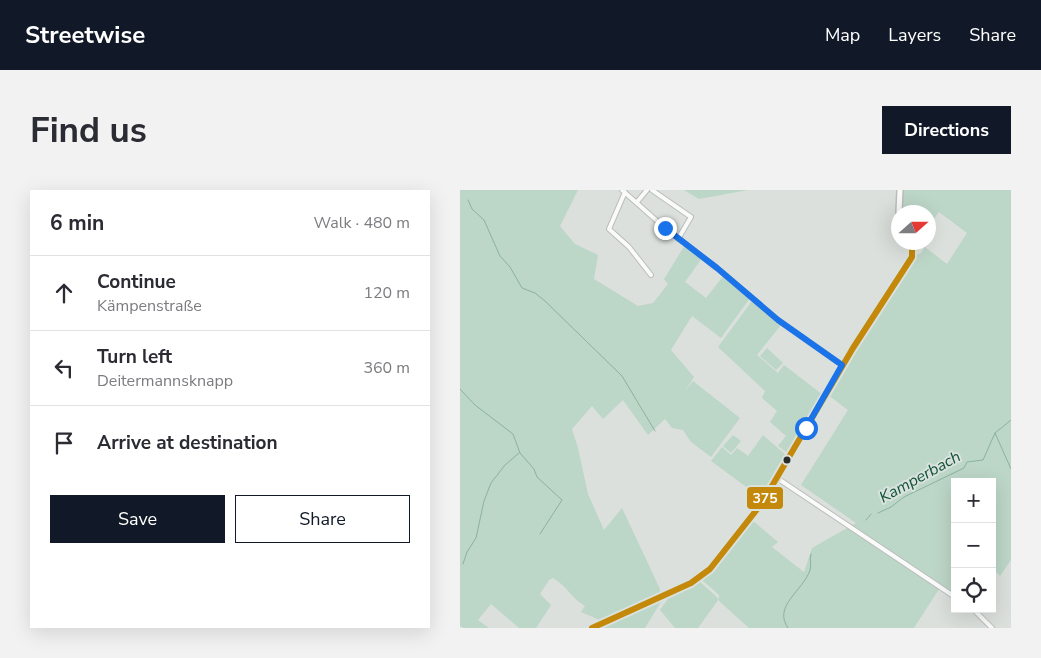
<!DOCTYPE html>
<meta charset="utf-8">
<style>
:root{--surface:#fff;--page:#f2f2f3;--text:#2b2b33;--muted:#7c7c81;--line:#e1e1e2;--accent:#111827}
body{margin:0;font-family:"Nunito Sans",sans-serif;background:var(--page);color:var(--text)}
.controls{position:absolute;right:15px;bottom:15px;display:grid;overflow:hidden;border-radius:0px;box-shadow:0 5px 20px #0002}
.controls button{width:45px;height:45px;display:grid;place-items:center;padding:0;border:0;border-bottom:1px solid var(--line);background:var(--surface);color:var(--text);font:25px sans-serif}
.compass{position:absolute;left:431px;top:15px;width:45px;height:45px;border-radius:50%;background:var(--surface);box-shadow:0 5px 20px #0002;rotate:69deg}
.stop{position:absolute;width:15px;height:15px;margin:-11px;border:4px solid #1a73e8;border-radius:50%;background:#fff}
.stop.end{background:#1a73e8;border-color:#fff;box-shadow:0 1px 5px #0008}
.list{margin:0;padding:0;list-style:none}
h2{display:flex;justify-content:space-between;align-items:center;height:65px;margin:0;padding:0 20px;font-size:21px}
h2 small{font-size:16px;font-weight:400;color:var(--muted)}
.list li{display:grid;grid-template-columns:32px 1fr auto;gap:15px;align-items:center;box-sizing:border-box;height:75px;padding:0 20px;border-top:1px solid var(--line)}
.list b{display:block;font-size:19px;white-space:nowrap}
.list p{margin:0;font-size:16px;white-space:nowrap;color:var(--muted)}
.list em{font-size:16px;font-style:normal;color:var(--muted)}
.actions{display:flex;gap:10px;padding:15px 20px}
.actions a{flex:1;padding:11px 0;border:1px solid var(--accent);border-radius:0px;text-align:center;font-size:18px;color:var(--accent)}
.actions .main{background:var(--accent);color:#fff}
.icon{flex:none;width:28px;height:28px;fill:none;stroke:currentColor;stroke-width:2;stroke-linecap:round;stroke-linejoin:round}
.map{position:relative;flex:none;width:551px;height:438px;overflow:hidden;border-radius:0px}
header{display:flex;align-items:center;gap:30px;box-sizing:border-box;height:70px;padding:0 25px;background:var(--accent);color:#fff}
header strong{font-size:24px}
nav{display:flex;gap:28px;margin-inline-start:auto;font-size:18px}
.intro{display:flex;align-items:center;justify-content:space-between;box-sizing:border-box;height:120px;padding:0 30px}
h1{margin:0;font-size:35px}
.button{padding:12px 22px;border-radius:0px;background:var(--accent);color:#fff;font-size:18px;font-weight:700}
main{display:flex;gap:30px;padding:0 30px}
aside{flex:1;background:var(--surface);border-radius:0px;box-shadow:0 5px 20px #0002}
.map>svg:first-child{display:block}
</style>
<header>
<strong>Streetwise</strong>
<nav><a>Map</a><a>Layers</a><a>Share</a></nav>
</header>
<div class="intro"><h1>Find us</h1><a class="button">Directions</a></div>
<main>
<aside>
<h2>6 min<small>Walk · 480 m</small></h2>
<ul class="list">
<li><svg class="icon" aria-label="ahead" viewBox="0 0 24 24"><path d="M12 20V5M6 11l6-6 6 6"/></svg><div><b>Continue</b><p>Kämpenstraße</p></div><em>120 m</em></li>
<li><svg class="icon" aria-label="left" viewBox="0 0 24 24"><path d="M17 20v-9H6M10 6l-5 5 5 5"/></svg><div><b>Turn left</b><p>Deitermannsknapp</p></div><em>360 m</em></li>
<li><svg class="icon" aria-label="arrive" viewBox="0 0 24 24"><path d="M6 21V4h12l-3 4 3 4H6"/></svg><div><b>Arrive at destination</b></div></li>
</ul>
<div class="actions"><a class="main">Save</a><a>Share</a></div>
</aside>
<div class="map">
<svg width="551" height="438" viewBox="0 0 551 438">
<rect width="100%" height="100%" fill="#dbe0dd"/>
<!-- green -->
<path fill="#bcd6c8" d="M0,0H118L100,36L115,54L138,65L134,89L178,116L193,113L208,94L204,89L225,55L242,68L225,92L246,108L264,85L290,108L261,148L232,126L211,160L234,187L225,201L233,191L280,228L251,267L231,252L223,240L212,238L205,229L188,245L163,210L143,229L132,216L112,239L118,258L128,304L144,340L162,318L200,399V403L197,406L142,431L121,422L125,416C111,408 107,396 93,388L89,390L80,404L91,415L76,438H59L31,414L18,430L29,438H4L0,436Z
M224,0H288L239,9Z
M442,0H551V370L540,386L532,378V292H495V397L491,403L481,396L454,438H289L259,411V405L241,389L292,330L318,352L312,357L344,382L352,358L396,333L341,295L388,220L368,205L386,172L454,66L461,63L465,57L487,74L507,43L479,22L469,35L468,22H441Z
M292,111L321,135L297,165L318,183L324,175L363,205L329,264L318,256L326,246L310,232L317,221L302,208L305,201L258,157Z
M307,158L323,173L316,180L300,166Z
M273,245L281,251L271,263L263,256Z
M303,245L328,267L304,307L285,296L251,271L262,257L271,265L277,258L288,266Z
M239,391L259,409L238,438H215L200,420L212,403Z
M204,407L185,438H135Z"/>
<g fill="none" stroke-linecap="round" stroke-linejoin="round">
<!-- stream -->
<path stroke="#8cb29d" stroke-width="1" d="M8,10L12,19L24,30L40,66L50,77L62,98L75,103L85,111L162,186L195,241
M0,199L15,215L53,244L60,263L74,279L77,287L102,310L80,344
M535,243L551,279
M418,323L431,317L444,307L504,278L507,272L523,270L535,243L551,230
M406,330L411,324
M3,374L7,362L16,348L24,311L31,293L45,275L59,263
M328,438C312,416 344,400 350,380C352,375 349,370 351,364"/>
<!-- minor casing -->
<g stroke="#babebb" stroke-width="6">
<path id="minor" d="M162,0L205,38L257,78L318,130L382,175
M192,0L231,27L218,49
M165,2L149,39L169,57L191,85
M177,12L187,0
M317,288L495,407
M513,419L532,438"/>
</g>
<!-- tertiary casing -->
<g stroke="#babebb" stroke-width="8">
<path id="tertiary" d="M439,22L440,0
M132,438L231,393L250,379L302,313L393,158L452,67V52"/>
</g>
<!-- minor -->
<use href="#minor" stroke="#fafafa" stroke-width="4"/>
<!-- tertiary -->
<use href="#tertiary" stroke="#fafafa" stroke-width="5"/>
<!-- bus-1 casing -->
<g stroke="#d9e2dd" stroke-width="10">
<path id="bus-1" d="M132,438L231,393L250,379L302,313L393,158L452,67V52"/>
</g>
<!-- bus-1 -->
<use href="#bus-1" stroke="#c4880a" stroke-width="6"/>
</g>
<g fill="none" stroke-linecap="round" stroke-linejoin="round">
<!-- route -->
<path stroke="#1a73e8" stroke-width="6" d="M205,38L257,78L318,130L382,175L346,238"/>
</g>
<!-- markers -->
<circle fill="#292c2a" stroke="#d9e2dd" stroke-width="2" cx="327" cy="270" r="4.5"/>
<g text-anchor="middle" dominant-baseline="central" stroke-width="4" stroke-linejoin="round" paint-order="stroke">
<!-- water labels -->
<g font-size="16" font-style="italic" fill="#125337" stroke="#d9e2dd">
<text transform="translate(460 287) rotate(-29)">Kamperbach</text>
</g>
</g>
<rect stroke="#d9e2dd" stroke-width="2" x="286" y="296" width="38" height="24" rx="5" fill="#c4880a"/>
<g font-size="14" text-anchor="middle" font-weight="bold" fill="#fff">
<text x="305" y="313">375</text>
</g>
</svg>
<div class="controls">
<button>+</button>
<button>−</button>
<button><svg class="icon" aria-label="locate" viewBox="0 0 24 24"><circle cx="12" cy="12" r="6"/><path d="M12 2v4M12 18v4M2 12h4M18 12h4"/></svg></button>
</div>
<svg class="compass" viewBox="-18 -18 36 36"><path d="M0-13l5 13h-10z" fill="#e53935"/><path d="M0 13l5-13h-10z" fill="#7c7c81"/></svg>
<div class="stop" style="left:346px;top:238px"></div>
<div class="stop end" style="left:205px;top:38px"></div>
</div>
</main>
